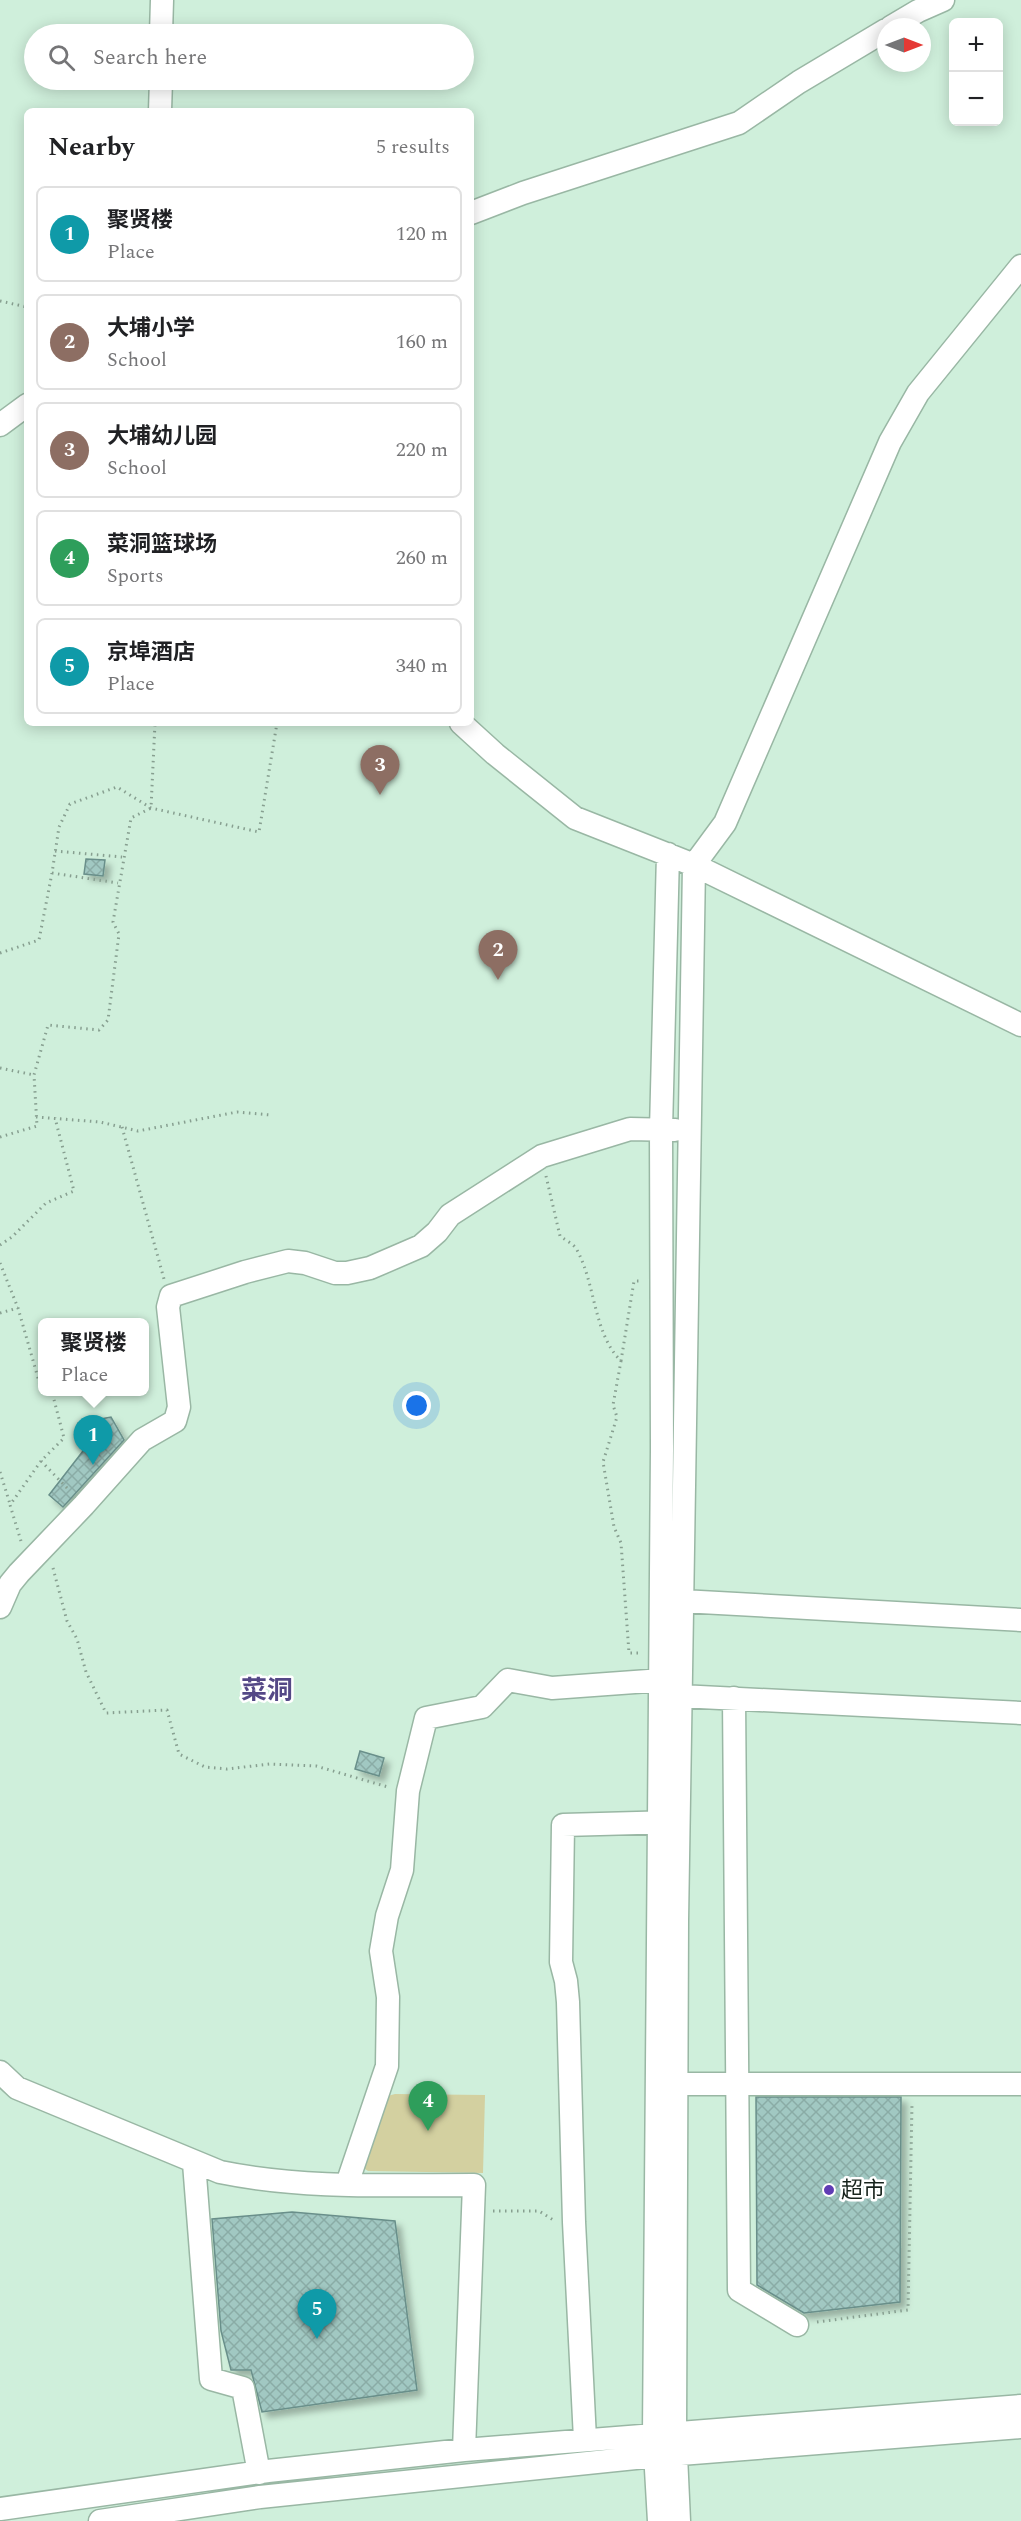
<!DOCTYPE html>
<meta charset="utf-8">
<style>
:root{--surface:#fff;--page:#f6f6f6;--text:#202124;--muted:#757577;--line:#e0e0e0;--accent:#0b8043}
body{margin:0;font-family:Spectral,"Noto Sans SC",serif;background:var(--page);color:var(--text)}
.controls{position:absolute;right:18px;top:18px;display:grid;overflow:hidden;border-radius:9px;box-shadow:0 3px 15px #0003}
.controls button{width:54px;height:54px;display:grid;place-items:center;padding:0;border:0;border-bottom:2px solid var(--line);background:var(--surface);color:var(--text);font:30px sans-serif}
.compass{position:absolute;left:877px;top:18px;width:54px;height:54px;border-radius:50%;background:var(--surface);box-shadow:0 3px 15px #0003;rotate:90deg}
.you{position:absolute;left:417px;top:1406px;width:21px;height:21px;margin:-15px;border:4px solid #fff;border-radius:50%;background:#1a73e8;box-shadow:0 0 0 9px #1a73e833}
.badge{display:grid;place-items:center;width:39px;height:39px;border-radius:50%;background:var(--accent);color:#fff;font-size:20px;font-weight:700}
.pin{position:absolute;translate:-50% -50px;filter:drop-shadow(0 2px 3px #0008)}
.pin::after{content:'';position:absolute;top:32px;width:21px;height:18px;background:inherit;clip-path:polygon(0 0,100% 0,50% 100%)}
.popup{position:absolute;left:38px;top:1318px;width:111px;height:78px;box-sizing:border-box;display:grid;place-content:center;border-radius:9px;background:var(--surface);filter:drop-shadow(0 2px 4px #0005);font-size:20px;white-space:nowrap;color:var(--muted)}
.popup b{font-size:22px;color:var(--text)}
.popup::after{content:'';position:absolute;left:50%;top:100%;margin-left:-12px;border:12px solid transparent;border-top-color:var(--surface)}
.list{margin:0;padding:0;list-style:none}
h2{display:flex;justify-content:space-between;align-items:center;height:78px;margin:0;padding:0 24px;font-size:26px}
h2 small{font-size:20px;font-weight:400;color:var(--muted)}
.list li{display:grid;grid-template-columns:39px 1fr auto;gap:18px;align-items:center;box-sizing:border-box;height:96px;margin:0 12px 12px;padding:0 12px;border:2px solid var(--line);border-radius:9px}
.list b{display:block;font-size:22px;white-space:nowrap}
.list p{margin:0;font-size:20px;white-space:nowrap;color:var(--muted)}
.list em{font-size:20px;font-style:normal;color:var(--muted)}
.icon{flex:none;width:33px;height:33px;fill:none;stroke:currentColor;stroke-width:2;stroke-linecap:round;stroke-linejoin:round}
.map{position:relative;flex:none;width:1021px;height:2521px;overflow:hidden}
.search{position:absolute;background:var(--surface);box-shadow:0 3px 15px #0003;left:24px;top:24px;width:450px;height:66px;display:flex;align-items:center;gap:15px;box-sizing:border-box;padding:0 21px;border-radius:33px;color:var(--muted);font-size:22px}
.panel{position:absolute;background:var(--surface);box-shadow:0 3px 15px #0003;left:24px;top:108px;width:450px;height:618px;border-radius:9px}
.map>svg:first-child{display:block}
</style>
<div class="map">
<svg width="1021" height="2521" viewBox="0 0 1021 2521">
<defs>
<pattern id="building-cross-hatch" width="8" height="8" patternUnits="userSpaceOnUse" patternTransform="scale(1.5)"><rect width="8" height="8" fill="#a1c8c2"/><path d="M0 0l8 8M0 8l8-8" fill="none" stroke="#8aaca6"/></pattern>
<filter id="shadow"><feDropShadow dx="5.5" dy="5.5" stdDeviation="3" flood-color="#0004"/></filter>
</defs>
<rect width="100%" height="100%" fill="#cfefdb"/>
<!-- pitch -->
<path fill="#d3d0a0" d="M395,2094L485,2095L483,2173L368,2171L358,2164L384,2097Z"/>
<!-- building -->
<path fill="url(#building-cross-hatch)" stroke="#698f8a" stroke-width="1.5" filter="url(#shadow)" d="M86,859L105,860L103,876L84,874Z
M111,1417L124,1440L63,1507L49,1495L83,1451L78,1423Z
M360,1751L384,1758L379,1776L355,1769Z
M756,2097H901L900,2302L804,2313L757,2285Z
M292,2212L395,2221L417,2390L262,2412L251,2370H231L221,2331L212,2219Z"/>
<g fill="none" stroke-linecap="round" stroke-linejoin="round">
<!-- minor casing -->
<g stroke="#99b7a4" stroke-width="25">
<path id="minor" d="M891,27L918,11L943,0
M161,34L162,0
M160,111L161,80
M471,213L523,193L739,123L799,82L886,30
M0,425L27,405
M461,723L495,754L575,818L694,865L1021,1025
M682,1601L1021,1620
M0,1607L10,1584L19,1573L84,1505L142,1440L175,1421L179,1407L168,1307L171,1296L245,1272L288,1261L305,1263L335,1273H347L370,1268L421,1246L437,1232L450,1215L542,1156L630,1129L675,1130
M680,1696L1021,1713
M734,1698L739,2290L797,2325
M0,2072L17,2088L220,2172C303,2189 390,2185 474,2185L464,2450
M676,2084H1021
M194,2163L211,2379L243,2388L259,2473
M347,2184L387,2066L388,1997L381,1951L387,1916L402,1870L408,1791L426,1718L482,1707L508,1680L552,1688L676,1679
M585,2439L574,2222L568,2002L566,1981L561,1962L563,1825L674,1822
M0,2509L268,2471L464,2450L1021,2406
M100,2521L260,2497L655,2456L1021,2427
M659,2521L654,2435L662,1449L661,1130L668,854
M679,2521L675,2433L677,1921L694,865L725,823L890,442L918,393L1021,266"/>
</g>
<!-- path -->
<path stroke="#879f90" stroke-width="3" stroke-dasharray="1.5 4.5" stroke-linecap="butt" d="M0,301L27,307
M55,851L122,857
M52,873L118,883
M0,953L39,940L52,873L59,827L70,804L117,787L151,808L259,832L277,723
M0,1068L34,1075
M36,1117L100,1122L138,1131L237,1112L271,1115
M122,1127L164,1279
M0,1137L37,1126L34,1075L48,1025L99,1030L108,1020L119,934L113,922L131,818L151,808L155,723
M546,1176L560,1236C565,1240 574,1244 577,1250C596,1285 593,1333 621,1361L613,1405L617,1417L603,1462L614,1527L621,1543L629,1653H641
M0,1245L12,1237L46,1203L74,1191L55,1118
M0,1263L18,1308L40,1385H42
M0,1313L18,1308
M621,1361L634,1281H641
M41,1461L69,1490
M0,1472L10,1504
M21,1541L10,1505L41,1461L64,1438L52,1392
M53,1568L67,1621L77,1639L86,1672L106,1713L167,1710L179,1754L205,1767L227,1769L270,1764L316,1766L388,1787
M493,2211H539L555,2221
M817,2322L908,2310L912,2103"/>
<!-- minor -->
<use href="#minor" stroke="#fff" stroke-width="22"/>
</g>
<!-- markers -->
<circle fill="#5f3cb4" stroke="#fff" stroke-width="2" cx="829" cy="2190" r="6"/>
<g text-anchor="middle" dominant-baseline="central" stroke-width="5" stroke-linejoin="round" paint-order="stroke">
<!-- poi labels -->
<g font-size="22" fill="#17231c" stroke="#fff" text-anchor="start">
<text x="841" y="2190">超市</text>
</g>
<!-- quarter labels -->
<g font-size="26" font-weight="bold" fill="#544886" stroke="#fff">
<text x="267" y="1691">菜洞</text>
</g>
</g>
</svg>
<div class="controls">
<button>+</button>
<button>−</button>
</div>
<svg class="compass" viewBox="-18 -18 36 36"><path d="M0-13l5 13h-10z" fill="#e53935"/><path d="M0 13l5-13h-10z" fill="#757577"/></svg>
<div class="you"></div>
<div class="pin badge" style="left:93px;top:1465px;background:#0f9aa8">1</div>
<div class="popup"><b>聚贤楼</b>Place</div>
<div class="pin badge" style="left:498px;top:980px;background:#8d6e63">2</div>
<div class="pin badge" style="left:380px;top:795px;background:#8d6e63">3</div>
<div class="pin badge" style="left:428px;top:2131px;background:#2e9e5b">4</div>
<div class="pin badge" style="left:317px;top:2339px;background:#0f9aa8">5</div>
<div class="search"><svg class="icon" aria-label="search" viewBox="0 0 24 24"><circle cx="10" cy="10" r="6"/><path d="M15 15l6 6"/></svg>Search here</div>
<section class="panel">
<h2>Nearby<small>5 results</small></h2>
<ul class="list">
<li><span class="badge" style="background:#0f9aa8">1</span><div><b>聚贤楼</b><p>Place</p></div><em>120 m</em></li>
<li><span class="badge" style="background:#8d6e63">2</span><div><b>大埔小学</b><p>School</p></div><em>160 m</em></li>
<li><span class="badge" style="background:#8d6e63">3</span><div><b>大埔幼儿园</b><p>School</p></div><em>220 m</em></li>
<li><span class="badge" style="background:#2e9e5b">4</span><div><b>菜洞篮球场</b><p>Sports</p></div><em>260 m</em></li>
<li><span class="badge" style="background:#0f9aa8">5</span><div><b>京埠酒店</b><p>Place</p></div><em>340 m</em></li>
</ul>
</section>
</div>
